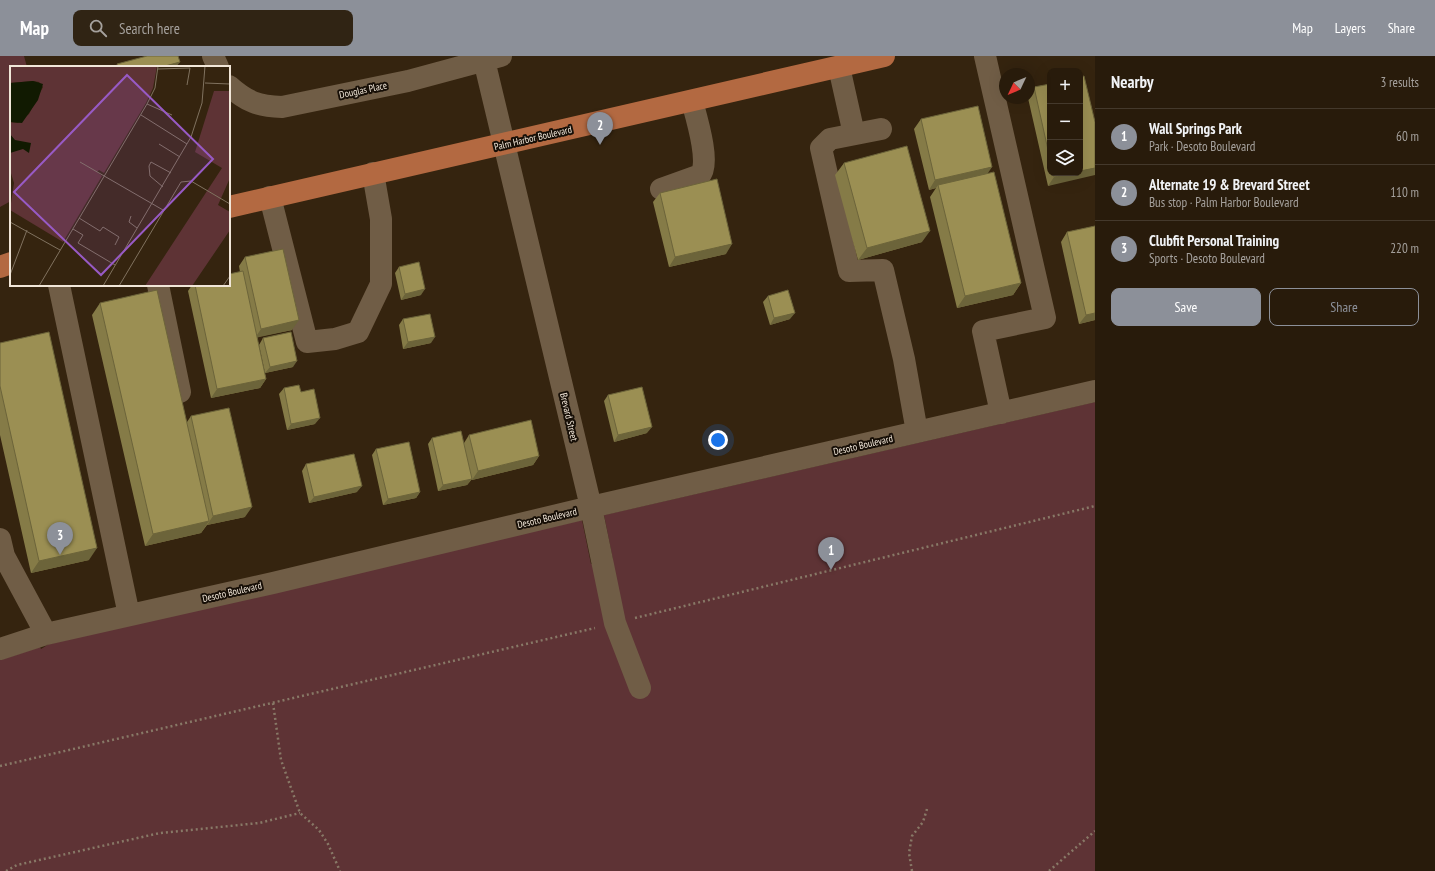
<!DOCTYPE html>
<meta charset="utf-8">
<style>
:root{--surface:#281b0b;--page:#302414;--text:#f1f3f6;--muted:#a5a19d;--line:#44392c;--accent:#8c9099}
body{margin:0;font-family:"PT Sans Narrow",sans-serif;background:var(--page);color:var(--text)}
.controls{position:absolute;right:12px;top:12px;display:grid;overflow:hidden;border-radius:8px;box-shadow:0 4px 16px #0002}
.controls button{width:36px;height:36px;display:grid;place-items:center;padding:0;border:0;border-bottom:1px solid var(--line);background:var(--surface);color:var(--text);font:20px sans-serif}
.compass{position:absolute;left:999px;top:12px;width:36px;height:36px;border-radius:50%;background:var(--surface);box-shadow:0 4px 16px #0002;rotate:226deg}
.you{position:absolute;left:718px;top:384px;width:14px;height:14px;margin:-10px;border:3px solid #fff;border-radius:50%;background:#1a73e8;box-shadow:0 0 0 6px #1a73e833}
.badge{display:grid;place-items:center;width:26px;height:26px;border-radius:50%;background:var(--accent);color:#fff;font-size:13px;font-weight:700}
.pin{position:absolute;translate:-50% -33px;filter:drop-shadow(0 1px 2px #0008)}
.pin::after{content:'';position:absolute;top:21px;width:14px;height:12px;background:inherit;clip-path:polygon(0 0,100% 0,50% 100%)}
.list{margin:0;padding:0;list-style:none}
h2{display:flex;justify-content:space-between;align-items:center;height:52px;margin:0;padding:0 16px;font-size:17px}
h2 small{font-size:13px;font-weight:400;color:var(--muted)}
.list li{display:grid;grid-template-columns:26px 1fr auto;gap:12px;align-items:center;box-sizing:border-box;height:56px;padding:0 16px;border-top:1px solid var(--line)}
.list b{display:block;font-size:15px;white-space:nowrap}
.list p{margin:0;font-size:13px;white-space:nowrap;color:var(--muted)}
.list em{font-size:13px;font-style:normal;color:var(--muted)}
.actions{display:flex;gap:8px;padding:12px 16px}
.actions a{flex:1;padding:9px 0;border:1px solid var(--accent);border-radius:8px;text-align:center;font-size:14px;color:var(--accent)}
.actions .main{background:var(--accent);color:#fff}
.icon{flex:none;width:22px;height:22px;fill:none;stroke:currentColor;stroke-width:2;stroke-linecap:round;stroke-linejoin:round}
.map{position:relative;flex:none;width:1095px;height:815px;overflow:hidden}
header{display:flex;align-items:center;gap:24px;box-sizing:border-box;height:56px;padding:0 20px;background:var(--accent);color:#fff}
header strong{font-size:19px}
nav{display:flex;gap:22px;margin-inline-start:auto;font-size:14px}
.search{width:280px;height:36px;background:var(--page);display:flex;align-items:center;gap:10px;box-sizing:border-box;padding:0 14px;border-radius:8px;color:var(--muted);font-size:15px}
main{display:flex}
aside{flex:1;background:var(--surface)}
.map>svg:first-child{display:block}
</style>
<header>
<strong>Map</strong>
<div class="search"><svg class="icon" aria-label="search" viewBox="0 0 24 24"><circle cx="10" cy="10" r="6"/><path d="M15 15l6 6"/></svg>Search here</div>
<nav><a>Map</a><a>Layers</a><a>Share</a></nav>
</header>
<main>
<div class="map">
<svg width="1095" height="815" viewBox="0 0 1095 815">
<rect width="100%" height="100%" fill="#35240f"/>
<!-- green -->
<path fill="#5e3335" d="M0,0H24L27,11H11V145L0,151Z
M1095,346V815H0V604L40,591L41,593L49,588L582,464L591,508L613,504L604,459Z"/>
<g fill="none" stroke-linecap="round" stroke-linejoin="round">
<!-- path -->
<path stroke="#887967" stroke-width="2.5" stroke-dasharray="2 3" stroke-linecap="butt" d="M635,562L1095,450
M273,647L281,704L300,757L319,774L328,788L340,815
M0,710L595,572
M6,815L17,809L160,777L259,767L300,757
M912,815L909,797L912,780L923,766L927,753
M1049,815L1095,775"/>
<!-- minor -->
<path stroke="#705d46" stroke-width="22" d="M213,0L218,11
M985,0L1045,262L983,275L1001,357
M484,4L591,451L615,567L640,632
M839,11L854,78
M229,30C247,46 258,50 282,51L408,25L501,0
M881,73L830,83L821,92L849,215L883,214L904,303L917,376
M661,133L700,119C711,109 696,60 692,45
M270,141L307,286L335,283L358,276L381,228V163L373,117
M59,229L129,559
M158,229L180,336
M0,483L4,500L46,578
M0,593L46,578L273,527L591,451L1095,335"/>
<!-- major -->
<path stroke="#b36941" stroke-width="22" d="M229,151L884,0
M0,211L11,207"/>
</g>
<!-- wall -->
<path fill="#857b47" d="M1050,28V117H1080L1048,130L1028,42H1029V38L1034,31Z
M921,63L988,117L1021,227L1013,239L957,252L930,141L936,132L929,134L914,73Z
M844,107L922,186L858,204L835,119Z
M660,137L726,198L669,211L653,146Z
M1095,170V264L1079,268L1061,186L1067,176Z
M245,201L292,274L257,281L266,323L260,332L211,342L188,235L192,229H229L240,216L239,210Z
M399,211L421,239L401,244L395,217Z
M768,240L790,263L770,269L763,246Z
M100,247L187,366L191,360L245,461L207,469L201,477L145,490L92,259Z
M403,263L431,287L403,293L399,269Z
M263,282L293,311L265,317L259,289Z
M0,287L89,504L31,517L0,379Z
M284,332L301,336L315,368L287,374L279,338Z
M608,339L647,377L614,386L604,345Z
M469,379L539,400L533,409L472,424V423L467,429L438,435L428,388L432,382L464,387Z
M376,393L420,436L416,442L383,449L372,399Z
M306,408L357,436L309,447L302,415Z"/>
<!-- shaded-wall -->
<path fill="#6c643a" d="M180,6L176,11H165V10Z
M992,111L986,120L938,129L936,132L929,134L935,124Z
M1095,112V119L1048,130L1054,121L1071,117H1080V115Z
M930,175L922,186L858,204L867,192Z
M732,188L726,198L669,211L675,201Z
M1021,227L1013,239L957,252L965,240Z
M425,233L421,239L401,244L405,238Z
M795,257L790,263L770,269L774,262Z
M1095,257V264L1079,268L1086,259Z
M299,264L292,274L255,282L261,273Z
M435,281L431,287L403,293L408,286Z
M297,305L293,311L265,317L270,311Z
M266,323L260,332L211,342L217,333Z
M320,362L315,368L287,374L291,368Z
M652,371L647,377L614,386L618,379Z
M539,400L533,409L472,424L478,415Z
M472,423L467,429L438,435L443,429Z
M362,430L357,436L309,447L314,441Z
M420,436L416,442L383,449L388,443Z
M252,451L245,461L207,469L213,460Z
M209,465L201,477L145,490L153,478Z
M97,492L89,504L31,517L39,505Z"/>
<!-- building -->
<path fill="#9b8f53" stroke="#6c643a" d="M147,0H178L180,6L165,10L166,11H118L117,8Z
M1084,20L1095,66V112L1080,115V21Z
M1050,28V103L1034,31Z
M978,50L992,111L935,124L921,63Z
M907,90L930,175L867,192L844,107Z
M994,116L1021,227L965,240L938,129Z
M1053,117H1071L1054,121Z
M717,123L732,188L675,201L660,137Z
M1095,170V257L1086,259L1067,176Z
M283,193L299,264L261,273L245,201Z
M419,206L425,233L405,238L399,211Z
M243,215L266,323L217,333L195,229H229V218Z
M157,234L209,465L153,478L100,247Z
M788,234L795,257L774,262L768,240Z
M430,258L435,281L408,286L403,263Z
M49,276L97,492L39,505L0,330V287Z
M291,276L297,305L270,311L263,282Z
M299,329L301,336L314,333L320,362L291,368L284,332Z
M642,331L652,371L618,379L608,339Z
M229,352L252,451L213,460L191,360Z
M531,364L539,400L478,415L469,379Z
M461,375L472,423L443,429L432,382Z
M409,386L420,436L388,443L376,393Z
M354,398L362,430L314,441L306,408Z"/>
<g text-anchor="middle" dominant-baseline="central" stroke-width="4" stroke-linejoin="round" paint-order="stroke">
<!-- street labels -->
<g font-size="10" fill="#f1e6d8" stroke="#170f07">
<text transform="translate(363 34) rotate(-12)">Douglas Place</text>
<text transform="translate(533 82) rotate(-13)">Palm Harbor Boulevard</text>
<text transform="translate(569 361) rotate(77)">Brevard Street</text>
<text transform="translate(863 389) rotate(-13)">Desoto Boulevard</text>
<text transform="translate(547 462) rotate(-13)">Desoto Boulevard</text>
<text transform="translate(232 536) rotate(-13)">Desoto Boulevard</text>
</g>
</g>
<!-- overview -->
<g transform="translate(10 10)">
<rect width="220" height="220" fill="#35240f"/>
<path d="M0,0H147L143,22L136,37L94,107L89,104L87,106L92,110L53,176L0,144L4,117L0,104V56L8,57L19,48L33,21L29,16L23,15L0,17ZM204,25H220V112L208,139L220,146V164L182,220H135L212,102L185,86Z" fill="#5e3335"/>
<path d="M23,15L33,18L28,34L12,57L0,56V17ZM0,68L5,74L21,77L19,87L13,83L0,87Z" fill="#111a01"/>
<path fill="none" stroke="#80725f" stroke-width="1" d="M148,3L180,2L177,19M195,17L220,18M137,38L162,49M131,49L177,78M149,78L170,91M70,96L153,144M153,121L140,110L139,100L141,96L161,107M121,150L119,156L127,162M69,152L90,165L93,161L109,171L105,179M0,156L50,184M63,163L73,169L68,177L105,199M0,209L17,164M29,220L137,38L145,22L148,0M93,220L181,71L192,37L195,0M109,220L171,116L181,115L220,138M213,220L220,210"/>
<path fill="#985ac5" fill-opacity="0.15" stroke="#985ac5" stroke-width="2" d="M117,9L203,93L91,209L4,126Z"/>
<rect width="220" height="220" fill="none" stroke="#f1e6d8" stroke-width="2"/>
</g>
</svg>
<div class="controls">
<button>+</button>
<button>−</button>
<button><svg class="icon" aria-label="layers" viewBox="0 0 24 24"><path d="M12 4l9 5-9 5-9-5zM3 14l9 5 9-5"/></svg></button>
</div>
<svg class="compass" viewBox="-18 -18 36 36"><path d="M0-13l5 13h-10z" fill="#e53935"/><path d="M0 13l5-13h-10z" fill="#a5a19d"/></svg>
<div class="you"></div>
<div class="pin badge" style="left:831px;top:514px">1</div>
<div class="pin badge" style="left:600px;top:89px">2</div>
<div class="pin badge" style="left:60px;top:499px">3</div>
</div>
<aside>
<h2>Nearby<small>3 results</small></h2>
<ul class="list">
<li><span class="badge">1</span><div><b>Wall Springs Park</b><p>Park · Desoto Boulevard</p></div><em>60 m</em></li>
<li><span class="badge">2</span><div><b>Alternate 19 &amp; Brevard Street</b><p>Bus stop · Palm Harbor Boulevard</p></div><em>110 m</em></li>
<li><span class="badge">3</span><div><b>Clubfit Personal Training</b><p>Sports · Desoto Boulevard</p></div><em>220 m</em></li>
</ul>
<div class="actions"><a class="main">Save</a><a>Share</a></div>
</aside>
</main>
